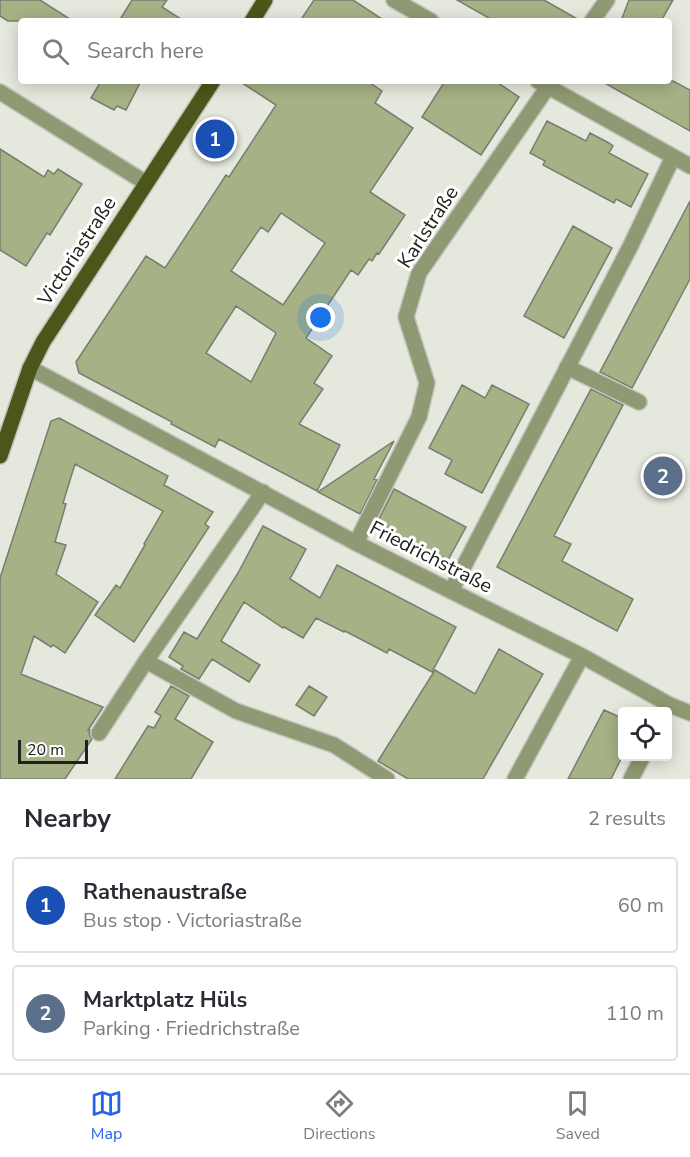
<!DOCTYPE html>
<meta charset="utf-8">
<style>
:root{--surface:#fff;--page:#f7f7f7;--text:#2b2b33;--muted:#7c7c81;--line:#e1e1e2;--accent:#2563eb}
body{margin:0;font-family:"Nunito Sans",sans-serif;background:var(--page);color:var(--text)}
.controls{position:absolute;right:18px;bottom:18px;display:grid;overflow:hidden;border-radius:6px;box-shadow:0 3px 15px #0003}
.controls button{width:54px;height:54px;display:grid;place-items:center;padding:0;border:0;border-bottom:2px solid var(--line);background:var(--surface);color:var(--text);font:30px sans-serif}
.scale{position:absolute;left:18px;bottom:15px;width:70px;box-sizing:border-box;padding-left:6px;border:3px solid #20211d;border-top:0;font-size:16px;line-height:21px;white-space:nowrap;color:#20211d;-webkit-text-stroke:4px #fff;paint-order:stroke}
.you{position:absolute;left:321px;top:318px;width:21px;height:21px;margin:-15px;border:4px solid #fff;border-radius:50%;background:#1a73e8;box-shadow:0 0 0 9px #1a73e833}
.badge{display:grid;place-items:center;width:39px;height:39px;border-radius:50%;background:var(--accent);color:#fff;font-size:20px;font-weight:700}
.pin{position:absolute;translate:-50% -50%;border:3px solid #fff;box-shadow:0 2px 6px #0006}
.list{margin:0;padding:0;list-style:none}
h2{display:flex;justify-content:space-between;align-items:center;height:78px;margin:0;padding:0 24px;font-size:26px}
h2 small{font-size:20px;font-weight:400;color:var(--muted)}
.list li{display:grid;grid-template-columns:39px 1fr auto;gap:18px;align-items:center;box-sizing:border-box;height:96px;margin:0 12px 12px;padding:0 12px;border:2px solid var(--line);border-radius:6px}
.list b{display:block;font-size:22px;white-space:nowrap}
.list p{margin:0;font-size:20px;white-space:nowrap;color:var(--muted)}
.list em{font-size:20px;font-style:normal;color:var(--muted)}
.icon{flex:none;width:33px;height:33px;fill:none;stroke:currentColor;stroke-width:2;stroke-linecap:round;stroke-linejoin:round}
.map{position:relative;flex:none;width:690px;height:779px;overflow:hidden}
.search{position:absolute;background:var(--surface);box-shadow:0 3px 15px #0003;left:18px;right:18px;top:18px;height:66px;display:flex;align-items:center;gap:15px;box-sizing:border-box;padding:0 21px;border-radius:6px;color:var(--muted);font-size:22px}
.sheet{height:294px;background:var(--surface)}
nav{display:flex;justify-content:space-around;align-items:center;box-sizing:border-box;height:84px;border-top:2px solid var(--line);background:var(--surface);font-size:16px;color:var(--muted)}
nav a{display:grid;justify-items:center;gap:3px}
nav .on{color:var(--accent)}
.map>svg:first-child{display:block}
</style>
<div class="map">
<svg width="690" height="779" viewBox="0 0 690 779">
<rect width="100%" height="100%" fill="#e5e8dc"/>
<!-- building -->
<path fill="#a6b185" stroke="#797c71" stroke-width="1.5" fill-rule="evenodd" d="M0,0H40L73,21H8L0,16Z
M132,0H167L162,7L184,21H119Z
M314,0H353L385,21H300Z
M457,0H544L581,21H494Z
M629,0H673L661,21H621Z
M101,81H141L126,110L117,106L114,110L91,98Z
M239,81H367L382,91L375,103L413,128L370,192L405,215L379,254L377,253L372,261L369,259L358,275L351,270L306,338L332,356L314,383L323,389L299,424L340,445L317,491L219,439L215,447L171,424L172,422L79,373L76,362L146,256L165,268L226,175L229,177L276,105ZM281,213L325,243L283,305L231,271L261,227L268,232ZM236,306L276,333L251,382L206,353Z
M445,81H495L519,97L481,155L422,117Z
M601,81H673L690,90V131Z
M547,121L586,141L590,133L609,143L613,146L609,153L648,174L631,207L616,199L614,203L543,165L545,161L530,153Z
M0,149L44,177L48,170L54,174L58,169L82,184L50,235L47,233L26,266L0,250Z
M690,201V279L632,388L600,372Z
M573,226L612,248L564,338L524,316Z
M462,385L485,398L492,385L529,404L482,493L445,474L452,460L429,448Z
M591,389L623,405L554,536L571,544L562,561L633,599L617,631L497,567Z
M59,418L168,476L164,485L213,512L205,524L209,527L134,642L95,615L116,585L120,588L145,545L144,544L163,511L75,464L63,503L66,504L55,542L66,545L56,574L98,602L65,653L53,645L51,647L34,636L21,674L103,707L88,730H90L89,733L92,739L65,779H0V578L51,421Z
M394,441L374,479L377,480L360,514L318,492Z
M394,489L466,527L448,560L443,557L442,560L413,545L388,531L389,529L377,523Z
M263,526L306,549L290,579L320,598L337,565L456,627L432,672L389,649L387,653L345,631L344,632L316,618L303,638L284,627L283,628L244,602L221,641L260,665L249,682L212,659L199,679L181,669L183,666L169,657L184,632L197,639L238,573Z
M499,649L543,674L483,779H408L378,761L435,670L475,694Z
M171,686L189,696L175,719L213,742L191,779H115L148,726L154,728L161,716L155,712Z
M309,686L327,697L314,716L296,705Z
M604,710L622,718V757L611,779H568Z"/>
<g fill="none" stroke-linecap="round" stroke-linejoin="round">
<!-- minor casing -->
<g stroke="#c2c4ba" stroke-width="18">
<path id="minor" d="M394,0L431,21
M592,21L607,0
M538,81L690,166
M0,92L146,183
M567,367L639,402
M30,368L356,543L451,591L582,656L670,705L690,713
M356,543L419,417L427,383L406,317L419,273L552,81
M451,591L630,247L673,157
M146,661L236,711L334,745L387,779
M99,733L146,661L263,492
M515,779L582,656
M631,779L643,756"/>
</g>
<!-- major casing -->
<g stroke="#c2c4ba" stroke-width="18">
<path id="major" d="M252,21L265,0
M0,456L30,368L43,342L213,81"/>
</g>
<!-- minor -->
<use href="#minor" stroke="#8f9973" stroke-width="15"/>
<!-- major -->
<use href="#major" stroke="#4b561b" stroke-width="15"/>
</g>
<g text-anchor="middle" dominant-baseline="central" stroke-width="6" stroke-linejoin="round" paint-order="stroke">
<!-- street labels -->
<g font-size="20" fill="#20211d" stroke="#fff">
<text transform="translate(428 227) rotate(-57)">Karlstraße</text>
<text transform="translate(77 251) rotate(-57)">Victoriastraße</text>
<text transform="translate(431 557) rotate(27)">Friedrichstraße</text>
</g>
</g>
</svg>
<div class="controls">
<button><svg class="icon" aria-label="locate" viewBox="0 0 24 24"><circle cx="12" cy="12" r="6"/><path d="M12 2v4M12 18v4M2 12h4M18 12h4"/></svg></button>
</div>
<div class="scale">20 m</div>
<div class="you"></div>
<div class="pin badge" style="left:215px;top:139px;background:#1a4fb4">1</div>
<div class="pin badge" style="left:663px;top:476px;background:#5c6f8a">2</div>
<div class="search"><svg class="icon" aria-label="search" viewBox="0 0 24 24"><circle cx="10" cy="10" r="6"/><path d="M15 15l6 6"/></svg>Search here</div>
</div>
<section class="sheet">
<h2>Nearby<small>2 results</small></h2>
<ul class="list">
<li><span class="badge" style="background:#1a4fb4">1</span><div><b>Rathenaustraße</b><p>Bus stop · Victoriastraße</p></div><em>60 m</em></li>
<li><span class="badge" style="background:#5c6f8a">2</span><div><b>Marktplatz Hüls</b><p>Parking · Friedrichstraße</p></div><em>110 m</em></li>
</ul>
</section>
<nav>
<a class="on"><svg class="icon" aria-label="map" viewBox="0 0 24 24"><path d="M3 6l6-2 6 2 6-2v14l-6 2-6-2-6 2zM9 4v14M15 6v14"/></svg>Map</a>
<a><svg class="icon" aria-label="directions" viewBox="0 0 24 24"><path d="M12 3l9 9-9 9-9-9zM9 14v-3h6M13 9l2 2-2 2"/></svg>Directions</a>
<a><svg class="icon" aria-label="saved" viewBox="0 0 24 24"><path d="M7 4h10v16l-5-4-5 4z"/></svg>Saved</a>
</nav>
